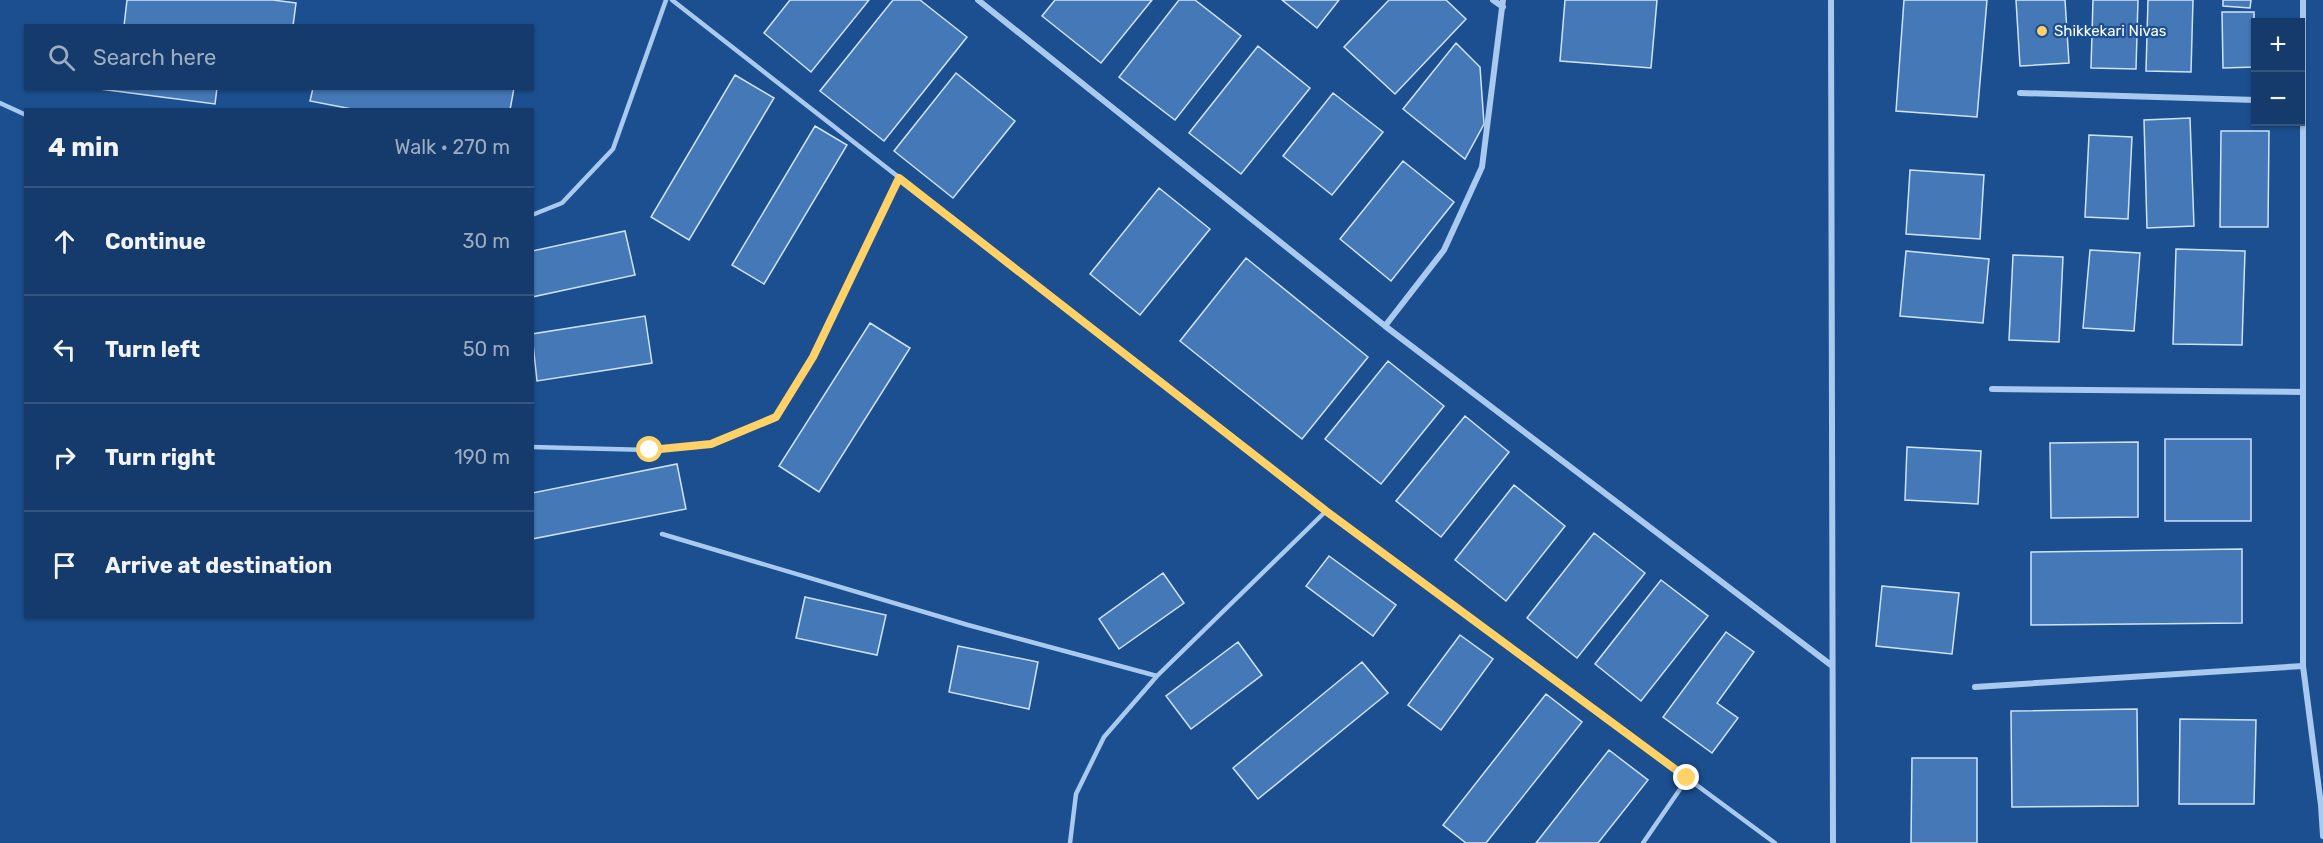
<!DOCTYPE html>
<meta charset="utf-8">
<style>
:root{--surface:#143b6b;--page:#214673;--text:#f1f3f6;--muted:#9dadc1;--line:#33557e}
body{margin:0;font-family:Rubik,sans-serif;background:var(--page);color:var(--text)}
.controls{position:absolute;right:18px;top:18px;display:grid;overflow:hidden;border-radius:0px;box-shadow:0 2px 4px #0004}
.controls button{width:54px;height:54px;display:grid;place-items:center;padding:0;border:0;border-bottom:2px solid var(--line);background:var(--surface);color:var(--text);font:30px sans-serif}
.stop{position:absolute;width:18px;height:18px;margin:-14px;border:4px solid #ffd166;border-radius:50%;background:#fff}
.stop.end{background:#ffd166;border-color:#fff;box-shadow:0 2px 6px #0008}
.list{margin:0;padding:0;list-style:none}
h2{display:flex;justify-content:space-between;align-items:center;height:78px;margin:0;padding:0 24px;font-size:26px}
h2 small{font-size:20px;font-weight:400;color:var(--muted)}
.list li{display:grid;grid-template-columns:39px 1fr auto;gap:18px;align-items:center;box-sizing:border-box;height:108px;padding:0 24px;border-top:2px solid var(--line)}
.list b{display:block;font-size:22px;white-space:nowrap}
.list em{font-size:20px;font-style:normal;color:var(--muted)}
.icon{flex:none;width:33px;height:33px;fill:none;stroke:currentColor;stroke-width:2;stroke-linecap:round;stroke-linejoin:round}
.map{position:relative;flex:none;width:2323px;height:843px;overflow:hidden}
.search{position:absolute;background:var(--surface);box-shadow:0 2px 4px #0004;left:24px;top:24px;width:510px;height:66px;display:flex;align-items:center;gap:15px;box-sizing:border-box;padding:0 21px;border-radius:0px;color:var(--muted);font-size:22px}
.panel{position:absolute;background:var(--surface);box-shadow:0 2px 4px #0004;left:24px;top:108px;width:510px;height:510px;border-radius:0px}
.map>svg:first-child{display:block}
</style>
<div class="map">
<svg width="2323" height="843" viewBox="0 0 2323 843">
<rect width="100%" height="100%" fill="#1b4f8f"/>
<!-- building -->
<path fill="#4478b7" stroke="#cfe3fa" stroke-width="1.5" d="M127,0H273L296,3L293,26H124Z
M790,0H869L811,72L764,33Z
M893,0H920L967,37L884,141L820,91Z
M1055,0H1152L1101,63L1042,16Z
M1179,0H1195L1241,36L1175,120L1119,77Z
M1282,0H1339L1317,28Z
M1389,0H1446L1466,19L1395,94L1344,47Z
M1565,0H1657L1651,68L1560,61Z
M1904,0H1987L1977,117L1896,111Z
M2016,0H2065L2069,63L2020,66Z
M2093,0H2138L2136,69L2091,68Z
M2148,0H2193L2191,72L2146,71Z
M2223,0H2251L2250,8L2223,6Z
M2222,12H2254L2255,67L2223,68Z
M1456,43L1480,67L1484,124L1465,159L1403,109Z
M1258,46L1310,88L1241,174L1189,133Z
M956,73L1015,121L953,198L894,151Z
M735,75L774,98L689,240L651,217Z
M92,88H217L215,104Z
M313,88H514L510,110H357L310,101Z
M1333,93L1383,132L1332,195L1283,156Z
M2190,118L2194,226L2147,228L2144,120Z
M815,126L847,145L764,284L732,265Z
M2221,131H2269L2268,227H2220Z
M2089,135L2132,137L2128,219L2085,217Z
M1403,161L1454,202L1391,281L1340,239Z
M1910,170L1984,175L1980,239L1906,234Z
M1159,188L1210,229L1140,315L1090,274Z
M625,231L635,275L532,297V251Z
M2176,249L2245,251L2242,345L2173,344Z
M2090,250L2140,253L2134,331L2083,328Z
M1906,251L1989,259L1983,323L1900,316Z
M2013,255L2063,257L2059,342L2009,340Z
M1246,258L1368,357L1302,439L1180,341Z
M645,316L652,363L537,381L532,334Z
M870,323L910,348L819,492L779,466Z
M1388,361L1444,406L1381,484L1325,439Z
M1465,416L1509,452L1441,537L1396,501Z
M2165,439H2251V521H2165Z
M2138,442V517L2051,518L2050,443Z
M1907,447L1981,451L1978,504L1905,500Z
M677,464L686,509L532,539V493Z
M1514,485L1565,526L1506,601L1455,560Z
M1594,533L1645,573L1577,658L1527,618Z
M2242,549V623L2031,625V552Z
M1329,556L1396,605L1373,636L1306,586Z
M1163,573L1184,603L1119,649L1099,619Z
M1661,580L1708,616L1641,701L1595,664Z
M1882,586L1959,593L1952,654L1876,646Z
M805,597L886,615L877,655L796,638Z
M1726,632L1754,652L1717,703L1738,718L1712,753L1663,717Z
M1460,635L1493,659L1441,730L1408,705Z
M1238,642L1262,675L1191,729L1166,696Z
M958,646L1038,662L1029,709L949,692Z
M1362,662L1388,693L1258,799L1233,768Z
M1546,694L1582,722L1486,843H1466L1443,825Z
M2137,709L2138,806L2012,807L2011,711Z
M2180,719L2256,720L2254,804H2179Z
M1609,750L1648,780L1598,843H1536Z
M1912,758H1977V843H1911Z"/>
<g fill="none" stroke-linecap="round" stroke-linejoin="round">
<!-- service -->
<path stroke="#a9c9ee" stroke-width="4.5" d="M672,0L1326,511L1775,843
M0,103L26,115
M532,215L562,203L613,149L666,0
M532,447L649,450L711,444L776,417L813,357L899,178
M662,534L968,625L1157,676
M1070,843L1076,794L1104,737L1157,676L1326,511
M1643,843L1687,779"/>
<!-- minor -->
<path stroke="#a9c9ee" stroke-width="6" d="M978,0L1385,326L1831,665
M1493,0L1503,7
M1831,0L1833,843
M2303,0V666L2321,805L2323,836
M2020,93L2256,100
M1385,326L1444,250L1482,167L1503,0
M1992,389L2303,392
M1975,687L2303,666"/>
</g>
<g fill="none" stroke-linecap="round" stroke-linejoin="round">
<!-- route -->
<path stroke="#ffd166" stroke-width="8" d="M650,450L711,444L776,417L813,357L899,178L1326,511L1687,778"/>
</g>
<!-- markers -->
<circle fill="#ffd166" stroke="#1b4f8f" stroke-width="2" cx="2042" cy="31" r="6"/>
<g text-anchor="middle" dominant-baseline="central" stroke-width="4.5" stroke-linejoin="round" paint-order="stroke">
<!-- poi labels -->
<g font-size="15" fill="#fff" stroke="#1b4f8f" text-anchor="start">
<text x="2054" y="31">Shikkekari Nivas</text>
</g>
</g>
</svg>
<div class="controls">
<button>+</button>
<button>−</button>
</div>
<div class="stop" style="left:650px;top:450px"></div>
<div class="stop end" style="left:1687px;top:778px"></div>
<div class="search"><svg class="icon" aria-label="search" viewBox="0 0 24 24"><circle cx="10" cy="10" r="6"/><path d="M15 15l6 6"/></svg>Search here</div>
<section class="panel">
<h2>4 min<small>Walk · 270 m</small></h2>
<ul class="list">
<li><svg class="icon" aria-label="ahead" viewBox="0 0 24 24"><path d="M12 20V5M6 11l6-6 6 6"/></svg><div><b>Continue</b></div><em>30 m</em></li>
<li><svg class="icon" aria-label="left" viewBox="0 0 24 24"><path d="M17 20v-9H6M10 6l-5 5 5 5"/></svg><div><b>Turn left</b></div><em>50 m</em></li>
<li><svg class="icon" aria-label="right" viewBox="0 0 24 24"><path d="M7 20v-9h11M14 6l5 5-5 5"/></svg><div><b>Turn right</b></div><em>190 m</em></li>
<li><svg class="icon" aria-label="arrive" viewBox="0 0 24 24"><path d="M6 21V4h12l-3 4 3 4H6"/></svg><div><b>Arrive at destination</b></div></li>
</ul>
</section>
</div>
